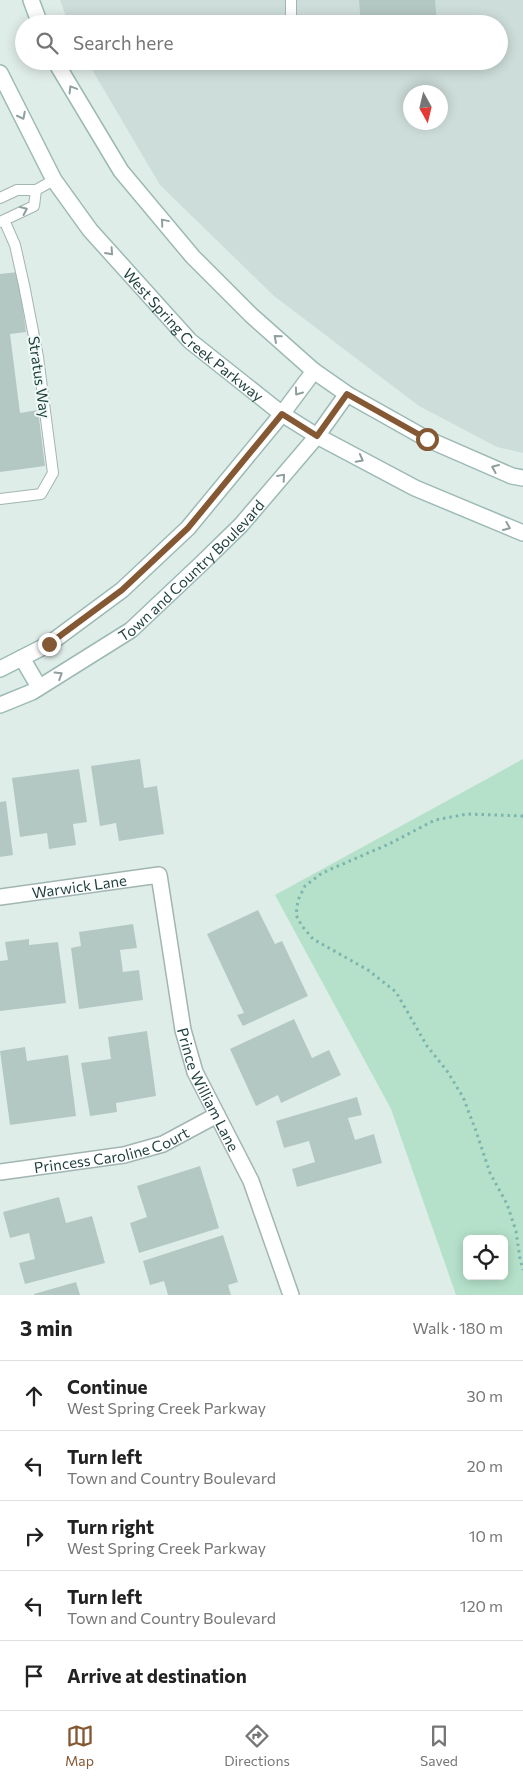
<!DOCTYPE html>
<meta charset="utf-8">
<style>
:root{--surface:#fff;--page:#f2f2f2;--text:#222;--muted:#767676;--line:#e0e0e0;--accent:#855834}
body{margin:0;font-family:Commissioner,sans-serif;background:var(--page);color:var(--text)}
.controls{position:absolute;right:15px;bottom:15px;display:grid;overflow:hidden;border-radius:8px;box-shadow:0 2px 12px #0003}
.controls button{width:45px;height:45px;display:grid;place-items:center;padding:0;border:0;border-bottom:1px solid var(--line);background:var(--surface);color:var(--text);font:25px sans-serif}
.compass{position:absolute;left:403px;top:85px;width:45px;height:45px;border-radius:50%;background:var(--surface);box-shadow:0 2px 12px #0003;rotate:172deg}
.stop{position:absolute;width:15px;height:15px;margin:-11px;border:4px solid #855834;border-radius:50%;background:#fff}
.stop.end{background:#855834;border-color:#fff;box-shadow:0 1px 5px #0008}
.list{margin:0;padding:0;list-style:none}
h2{display:flex;justify-content:space-between;align-items:center;height:65px;margin:0;padding:0 20px;font-size:21px}
h2 small{font-size:16px;font-weight:400;color:var(--muted)}
.list li{display:grid;grid-template-columns:32px 1fr auto;gap:15px;align-items:center;box-sizing:border-box;height:70px;padding:0 20px;border-top:1px solid var(--line)}
.list b{display:block;font-size:19px;white-space:nowrap}
.list p{margin:0;font-size:16px;white-space:nowrap;color:var(--muted)}
.list em{font-size:16px;font-style:normal;color:var(--muted)}
.icon{flex:none;width:28px;height:28px;fill:none;stroke:currentColor;stroke-width:2;stroke-linecap:round;stroke-linejoin:round}
.map{position:relative;flex:none;width:523px;height:1295px;overflow:hidden}
.search{position:absolute;background:var(--surface);box-shadow:0 2px 12px #0003;left:15px;right:15px;top:15px;height:55px;display:flex;align-items:center;gap:12px;box-sizing:border-box;padding:0 18px;border-radius:28px;color:var(--muted);font-size:19px}
.sheet{height:415px;background:var(--surface)}
nav{display:flex;justify-content:space-around;align-items:center;box-sizing:border-box;height:70px;border-top:1px solid var(--line);background:var(--surface);font-size:14px;color:var(--muted)}
nav a{display:grid;justify-items:center;gap:2px}
nav .on{color:var(--accent)}
.map>svg:first-child{display:block}
</style>
<div class="map">
<svg width="523" height="1295" viewBox="0 0 523 1295">
<rect width="100%" height="100%" fill="#dfede9"/>
<!-- built -->
<path fill="#cdddd9" fill-rule="evenodd" d="M60,0H523V453L497,447L419,406L274,296L160,185L87,61H499V24H69ZM410,92H440V122H410Z"/>
<!-- green -->
<path fill="#b5e1ca" fill-rule="evenodd" d="M523,759V1295H456L391,1109L275,895ZM467,1239H504V1276H467Z"/>
<!-- building -->
<path fill="#b4c8c3" d="M359,0H435L437,24H361Z
M18,272L26,332L10,334L20,413L38,410L45,466L0,472V274Z
M140,759L144,788L157,786L164,834L119,841L116,823L100,826L91,766Z
M79,769L87,822L73,824L76,845L49,849L47,833L20,837L12,778Z
M6,801L13,855L0,857V802Z
M258,910L275,944L282,941L308,996L243,1026L237,1015L244,1013L207,934Z
M133,924L137,948L120,950L123,972L139,970L143,1000L79,1009L71,948L81,946L79,932Z
M29,939V945L58,942L66,1003L0,1011V961L8,960L5,942Z
M294,1019L312,1058L329,1050L341,1075L281,1103L278,1095L256,1106L230,1049Z
M147,1031L156,1096L116,1103L117,1112L90,1116L81,1063L111,1059L108,1037Z
M25,1047L27,1061L68,1055L76,1116L10,1125L0,1051Z
M357,1097L362,1115L348,1118L355,1140L374,1134L382,1163L297,1187L292,1169L315,1162L309,1141L284,1148L276,1121Z
M200,1166L219,1228L139,1253L130,1223L147,1217L137,1186Z
M59,1197L66,1223L92,1216L105,1263L25,1284L19,1263L35,1259L29,1233L10,1238L3,1212Z
M223,1235L238,1282L228,1285L231,1295H168L164,1281L150,1285L143,1261Z
M76,1282L80,1295H34V1294Z"/>
<g fill="none" stroke-linecap="round" stroke-linejoin="round">
<!-- lane casing -->
<g stroke="#a1b5b2" stroke-width="12">
<path id="lane" d="M291,24V0
M0,198L17,190H36L54,180
M0,222L34,206L36,190
M0,499L41,494L53,473L38,357L24,285L15,245L4,220"/>
</g>
<!-- street casing -->
<g stroke="#a1b5b2" stroke-width="18">
<g id="street">
<path id="s1" d="M0,897L159,875L183,1030L195,1072L251,1181L291,1295"/>
<path id="s2" d="M0,1172L124,1155L163,1144L217,1115"/>
</g>
</g>
<!-- secondary casing -->
<g stroke="#9cbab5" stroke-width="18">
<g id="secondary">
<path d="M31,0L40,24"/>
<path d="M55,61L121,171L193,257L251,315L314,371L347,394L427,439L512,476L523,478"/>
<path id="s3" d="M0,73L54,180L90,230L190,341L282,414L317,436L415,488L523,533"/>
<path d="M22,658L39,687"/>
<path d="M0,669L49,644L122,590L188,528L282,414L314,371"/>
<path id="s4" d="M0,705L32,692L131,630L201,564L241,525L317,436L347,394"/>
</g>
</g>
<!-- path -->
<path stroke="#7cb4ae" stroke-width="3" stroke-dasharray="2.5 4" stroke-linecap="butt" d="M523,816L467,814L435,820L389,844L322,873L305,886L298,900L296,915L302,926L313,939L368,970L396,992L427,1046L447,1071L463,1097L476,1131L490,1173L507,1204L516,1231L520,1259L523,1270"/>
<!-- lane -->
<use href="#lane" stroke="#fff" stroke-width="10"/>
<!-- street -->
<use href="#street" stroke="#fff" stroke-width="15"/>
<!-- secondary -->
<use href="#secondary" stroke="#fff" stroke-width="15"/>
</g>
<!-- one-way arrows -->
<defs><path id="oneway-chevron" d="M-2-3.5L2.5 0L-2 3.5" fill="none" stroke-width="1.6" stroke-linecap="round" stroke-linejoin="round" transform="scale(1.25)"/></defs>
<g stroke="#8e9f9e">
<use href="#oneway-chevron" transform="translate(72 89) rotate(-121)"/>
<use href="#oneway-chevron" transform="translate(22 116) rotate(63)"/>
<use href="#oneway-chevron" transform="translate(24 210) rotate(-25)"/>
<use href="#oneway-chevron" transform="translate(164 222) rotate(-130)"/>
<use href="#oneway-chevron" transform="translate(110 252) rotate(48)"/>
<use href="#oneway-chevron" transform="translate(277 338) rotate(-139)"/>
<use href="#oneway-chevron" transform="translate(298 392) rotate(126)"/>
<use href="#oneway-chevron" transform="translate(360 459) rotate(28)"/>
<use href="#oneway-chevron" transform="translate(495 468) rotate(-157)"/>
<use href="#oneway-chevron" transform="translate(282 477) rotate(-49)"/>
<use href="#oneway-chevron" transform="translate(507 527) rotate(23)"/>
<use href="#oneway-chevron" transform="translate(59 675) rotate(-32)"/>
</g>
<g fill="none" stroke-linecap="round" stroke-linejoin="round">
<!-- route -->
<path stroke="#855834" stroke-width="6" d="M49,644L122,590L188,528L282,414L317,436L347,394L427,439"/>
</g>
<g text-anchor="middle" dominant-baseline="central" stroke-width="4" stroke-linejoin="round" paint-order="stroke">
<!-- street labels -->
<g font-size="15" fill="#1e3f3d" stroke="#f0f9f6">
<text stroke="none"><textPath href="#s3" startOffset="329">West Spring Creek Parkway</textPath></text>
<text transform="translate(40 377) rotate(82)">Stratus Way</text>
<text stroke="none"><textPath href="#s4" startOffset="236">Town and Country Boulevard</textPath></text>
<text stroke="none"><textPath href="#s1" startOffset="80">Warwick Lane</textPath></text>
<text stroke="none"><textPath href="#s1" startOffset="382">Prince William Lane</textPath></text>
<text stroke="none"><textPath href="#s2" startOffset="114">Princess Caroline Court</textPath></text>
</g>
</g>
</svg>
<div class="controls">
<button><svg class="icon" aria-label="locate" viewBox="0 0 24 24"><circle cx="12" cy="12" r="6"/><path d="M12 2v4M12 18v4M2 12h4M18 12h4"/></svg></button>
</div>
<svg class="compass" viewBox="-18 -18 36 36"><path d="M0-13l5 13h-10z" fill="#e53935"/><path d="M0 13l5-13h-10z" fill="#767676"/></svg>
<div class="stop" style="left:427px;top:439px"></div>
<div class="stop end" style="left:49px;top:644px"></div>
<div class="search"><svg class="icon" aria-label="search" viewBox="0 0 24 24"><circle cx="10" cy="10" r="6"/><path d="M15 15l6 6"/></svg>Search here</div>
</div>
<section class="sheet">
<h2>3 min<small>Walk · 180 m</small></h2>
<ul class="list">
<li><svg class="icon" aria-label="ahead" viewBox="0 0 24 24"><path d="M12 20V5M6 11l6-6 6 6"/></svg><div><b>Continue</b><p>West Spring Creek Parkway</p></div><em>30 m</em></li>
<li><svg class="icon" aria-label="left" viewBox="0 0 24 24"><path d="M17 20v-9H6M10 6l-5 5 5 5"/></svg><div><b>Turn left</b><p>Town and Country Boulevard</p></div><em>20 m</em></li>
<li><svg class="icon" aria-label="right" viewBox="0 0 24 24"><path d="M7 20v-9h11M14 6l5 5-5 5"/></svg><div><b>Turn right</b><p>West Spring Creek Parkway</p></div><em>10 m</em></li>
<li><svg class="icon" aria-label="left" viewBox="0 0 24 24"><path d="M17 20v-9H6M10 6l-5 5 5 5"/></svg><div><b>Turn left</b><p>Town and Country Boulevard</p></div><em>120 m</em></li>
<li><svg class="icon" aria-label="arrive" viewBox="0 0 24 24"><path d="M6 21V4h12l-3 4 3 4H6"/></svg><div><b>Arrive at destination</b></div></li>
</ul>
</section>
<nav>
<a class="on"><svg class="icon" aria-label="map" viewBox="0 0 24 24"><path d="M3 6l6-2 6 2 6-2v14l-6 2-6-2-6 2zM9 4v14M15 6v14"/></svg>Map</a>
<a><svg class="icon" aria-label="directions" viewBox="0 0 24 24"><path d="M12 3l9 9-9 9-9-9zM9 14v-3h6M13 9l2 2-2 2"/></svg>Directions</a>
<a><svg class="icon" aria-label="saved" viewBox="0 0 24 24"><path d="M7 4h10v16l-5-4-5 4z"/></svg>Saved</a>
</nav>
